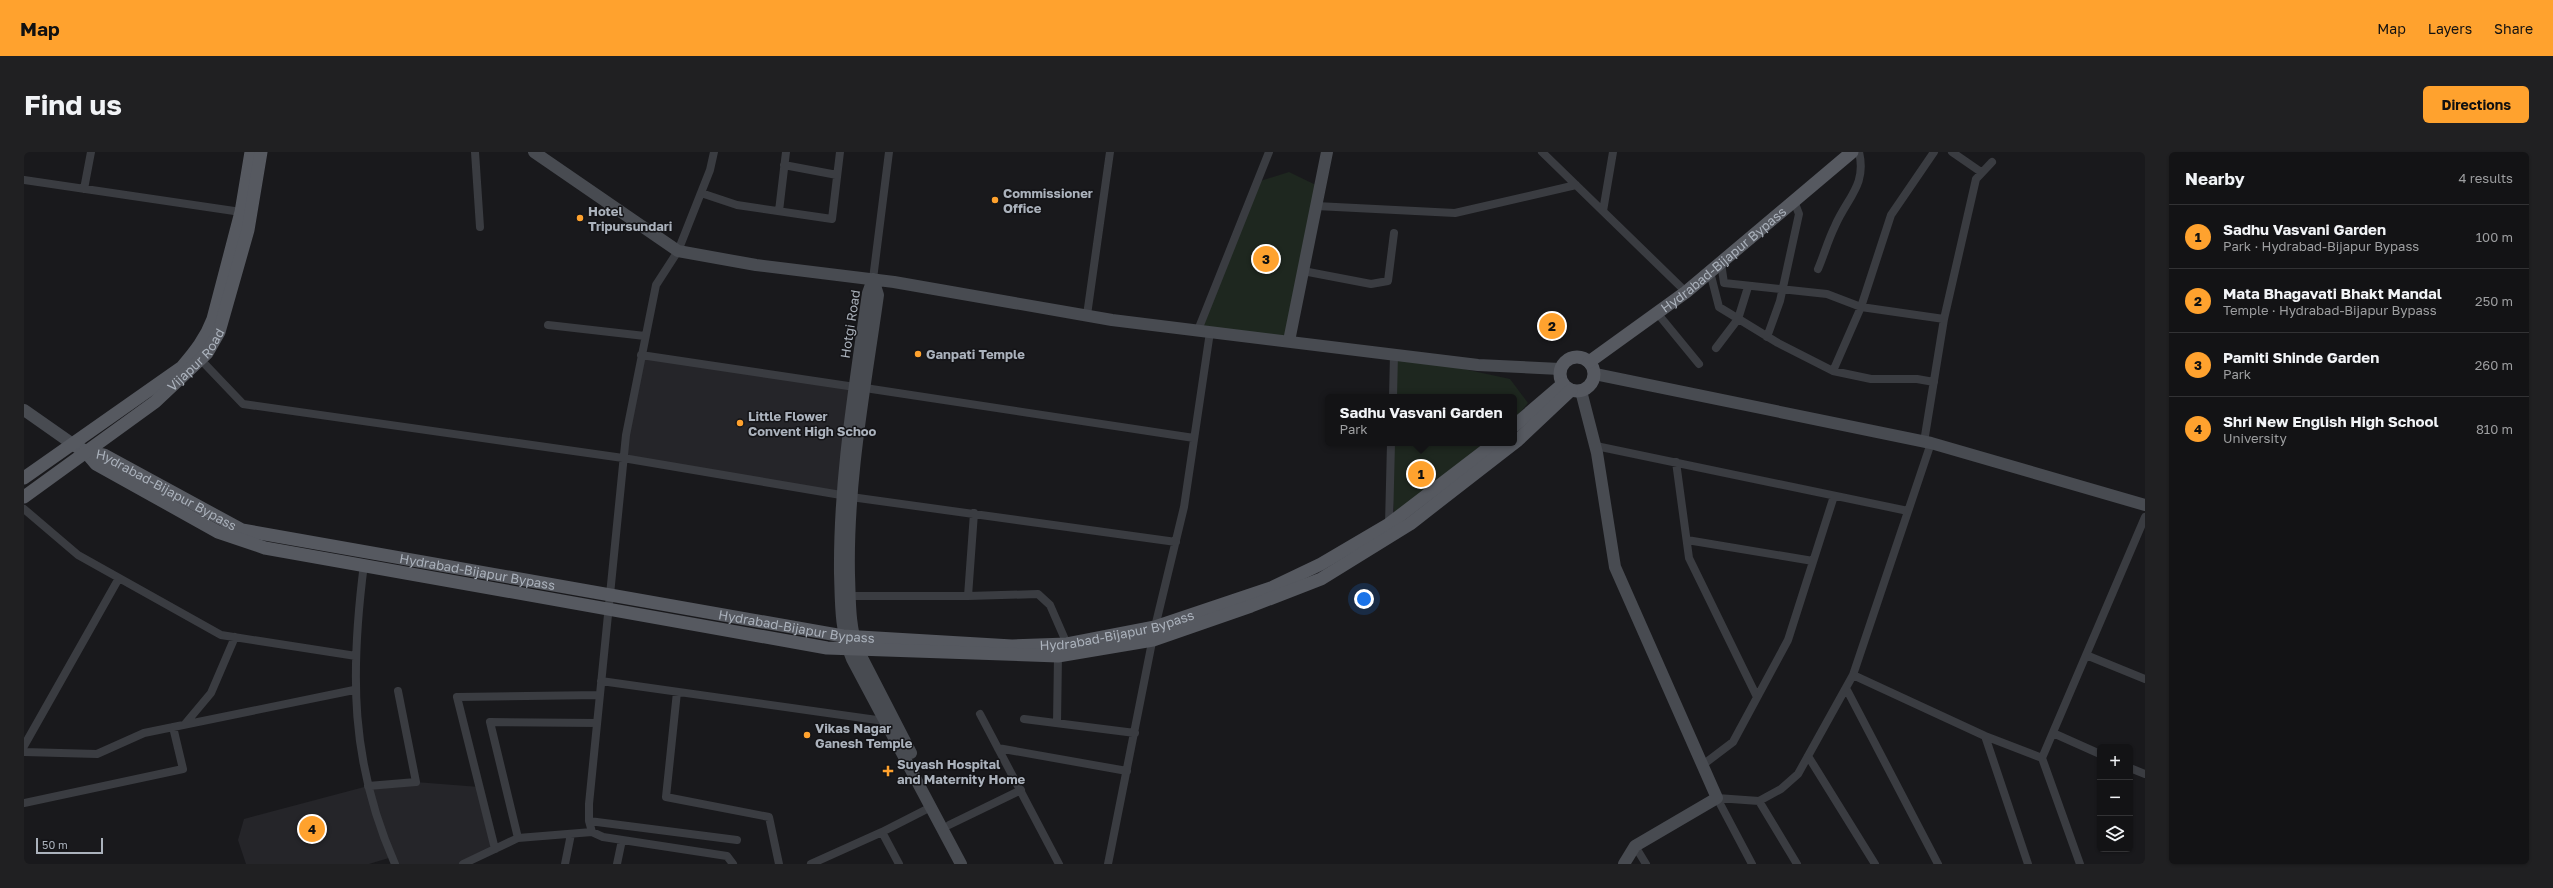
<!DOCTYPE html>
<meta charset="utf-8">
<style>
:root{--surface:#131315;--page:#202022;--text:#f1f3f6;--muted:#9d9ea0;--line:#323234;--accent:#ffa22e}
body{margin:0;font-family:"Golos Text",sans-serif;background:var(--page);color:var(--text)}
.controls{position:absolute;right:12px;bottom:12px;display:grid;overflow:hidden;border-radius:6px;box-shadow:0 1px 3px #0004}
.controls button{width:36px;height:36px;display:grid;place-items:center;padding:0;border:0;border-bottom:1px solid var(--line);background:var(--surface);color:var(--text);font:20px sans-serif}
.scale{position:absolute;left:12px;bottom:10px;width:67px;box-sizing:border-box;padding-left:4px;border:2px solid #abb2bc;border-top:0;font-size:11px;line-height:14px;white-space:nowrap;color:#abb2bc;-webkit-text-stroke:3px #141417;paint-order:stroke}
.you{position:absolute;left:1340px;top:447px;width:14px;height:14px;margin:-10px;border:3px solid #fff;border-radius:50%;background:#1a73e8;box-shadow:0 0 0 6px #1a73e833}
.badge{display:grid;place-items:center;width:26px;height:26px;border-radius:50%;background:var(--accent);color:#111;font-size:13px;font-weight:700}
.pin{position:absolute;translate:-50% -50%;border:2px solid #fff;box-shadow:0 1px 4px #0006}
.popup{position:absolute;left:1301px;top:242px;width:192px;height:52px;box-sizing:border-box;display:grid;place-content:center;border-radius:6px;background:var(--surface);filter:drop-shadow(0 1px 3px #0005);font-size:13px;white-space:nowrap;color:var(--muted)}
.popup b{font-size:15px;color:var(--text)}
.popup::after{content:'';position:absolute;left:50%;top:100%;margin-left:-8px;border:8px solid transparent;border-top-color:var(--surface)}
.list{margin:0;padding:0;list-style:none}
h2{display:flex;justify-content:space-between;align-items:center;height:52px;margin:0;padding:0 16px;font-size:17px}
h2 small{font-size:13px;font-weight:400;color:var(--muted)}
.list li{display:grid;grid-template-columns:26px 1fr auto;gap:12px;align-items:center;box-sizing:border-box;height:64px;padding:0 16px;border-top:1px solid var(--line)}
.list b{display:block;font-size:15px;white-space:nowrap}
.list p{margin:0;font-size:13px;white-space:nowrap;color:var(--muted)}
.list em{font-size:13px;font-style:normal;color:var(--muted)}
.icon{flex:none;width:22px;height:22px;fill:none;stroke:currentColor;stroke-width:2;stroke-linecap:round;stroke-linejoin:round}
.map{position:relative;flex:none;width:2121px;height:712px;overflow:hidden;border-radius:6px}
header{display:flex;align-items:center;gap:24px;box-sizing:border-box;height:56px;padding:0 20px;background:var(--accent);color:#111}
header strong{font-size:19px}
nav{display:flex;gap:22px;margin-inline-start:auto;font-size:14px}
.intro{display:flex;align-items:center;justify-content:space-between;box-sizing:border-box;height:96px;padding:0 24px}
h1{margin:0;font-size:28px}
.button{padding:10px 18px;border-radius:6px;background:var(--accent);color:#111;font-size:14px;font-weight:700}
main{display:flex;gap:24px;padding:0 24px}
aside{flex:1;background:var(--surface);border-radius:6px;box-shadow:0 1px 3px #0004}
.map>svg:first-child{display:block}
</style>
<header>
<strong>Map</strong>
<nav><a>Map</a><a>Layers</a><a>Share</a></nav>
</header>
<div class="intro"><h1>Find us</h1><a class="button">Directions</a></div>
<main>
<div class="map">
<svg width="2121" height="712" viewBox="0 0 2121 712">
<rect width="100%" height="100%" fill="#19191c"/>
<!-- built -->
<path fill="#252529" d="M617,203L831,235L817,343L599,306Z
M392,630L455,635L471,697L439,712H372L368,705L345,712H222L214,688L220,667L344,634Z"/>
<!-- green -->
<path fill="#1e271f" d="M1265,20L1296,35L1264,189L1174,178L1233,30Z
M1370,202L1486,227L1504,251L1490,268V245H1365Z
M1363,291H1466L1371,367Z"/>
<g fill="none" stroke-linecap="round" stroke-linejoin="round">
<!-- street -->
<path stroke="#3a3c41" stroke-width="8" d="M451,0L456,75
M690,0L686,18L654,99L632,133L602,283L565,652V669L713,688
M1518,0L1662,140
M1928,0L1957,20
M760,13L813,23
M0,28L217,60
M60,37L67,0
M677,41L713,53L808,67L816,0
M1292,54L1431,61L1552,33
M755,59L762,0
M1579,59L1589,0
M1697,111L1700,131L1803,142L1837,155L1920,167
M1794,117C1800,103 1804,88 1811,74C1823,46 1843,33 1835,0
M1279,119L1347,132L1364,129L1370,81
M1686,120L1695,155L1754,191L1809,219L1847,227H1893L1910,230
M849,127L865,0
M1634,162L1675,212
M1063,163L1086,0
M524,173L621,184
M1174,178L1245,0
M1743,185L1756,149L1775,62L1770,49
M1692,196L1714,167L1724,135
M617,203L831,235
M177,208L219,252L599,306L817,343
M1809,219L1837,155L1867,63L1910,0
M841,236L1170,286
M1369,245L1370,202
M1900,290L1920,167L1952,27L1968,10
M1572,294L1884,359
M1652,310L1665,406L1733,545
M827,345L1152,390
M0,357L54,403L197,483L332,504
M1365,372L1367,291
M1663,388L1789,409
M340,412C326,521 326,610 371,712
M826,444H944L950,361
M944,444L1014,442L1026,453L1043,492
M2062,503L2121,527
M1829,523L1961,584L2018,606
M577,529L860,569
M1823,538L1914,712
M653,540L642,645L745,665L755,712
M956,562L1035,712
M1000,567L1111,581
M1033,571L1034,504
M161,572L187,541L211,485
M2029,581L2076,602
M1961,584L2004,712
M0,594L95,426
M974,596L1103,619
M0,600L73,602L120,581L330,538
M1784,604L1851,712
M1680,612L1709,590L1764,488L1810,344
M2106,616L2121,622
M344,634L392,630L374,539
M1693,646L1735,649L1757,637L1774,622L1829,523L1907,291
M1693,646L1728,712
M1735,649L1773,712
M0,651L159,617L149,575
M565,669L568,680L579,685L703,704L709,712
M925,673L997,638
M858,680L875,712
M494,686L466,570L573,571
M1611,694L1622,712
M471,697L433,545L576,543
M439,712L494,686L568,680
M541,712L547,682
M593,712L598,688
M787,712L858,680L907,655
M1084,712L1131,475L1160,355L1186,180
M2056,712L2018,606L2121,365"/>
<!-- secondary -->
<path stroke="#484b51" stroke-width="12" d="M510,0L654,99L732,113L870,130L1088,168L1454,213L1536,217
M849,127L844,141C831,234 815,327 816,421C817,450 816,479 828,507L937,712
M849,127L854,143C841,236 823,329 825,423C826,448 825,474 834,498L887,601
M1265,189L1303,0
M1571,222L1907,291L2121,353
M1557,239L1573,301L1591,415L1693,646L1611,694L1600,712
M0,258L50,293"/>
<!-- primary -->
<g stroke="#565960" stroke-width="13">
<circle cx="1553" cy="222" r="17"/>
<path id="s1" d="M1565,210L1662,140L1828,0"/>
<path d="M1490,274L1539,232"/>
<path id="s2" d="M50,293L61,299L80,303L218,378L819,484L988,494L1043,492L1131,475L1247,436L1297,412L1365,372L1471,291"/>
<path d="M61,299L72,312L194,380L241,396L803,496L1034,504L1129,488L1227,454L1297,427L1386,372L1494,288L1547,238"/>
<path d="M0,326L158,215C171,200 182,186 189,167L217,60L227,0"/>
<path id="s3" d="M0,345L131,250L183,201L195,180L224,78L237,0"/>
</g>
</g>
<!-- markers -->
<g fill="#ffa22e" stroke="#141417" stroke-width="1.5">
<circle cx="971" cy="48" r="4"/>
<circle cx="556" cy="66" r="4"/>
<circle cx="894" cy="202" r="4"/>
<circle cx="716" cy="271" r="4"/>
<circle cx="783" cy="583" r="4"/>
<path d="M862 613h4v4h4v4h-4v4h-4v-4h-4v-4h4z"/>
</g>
<g text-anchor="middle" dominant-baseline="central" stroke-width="3" stroke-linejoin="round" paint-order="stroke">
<!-- poi labels -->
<g font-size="13" font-weight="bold" fill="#abb2bc" stroke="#141417" text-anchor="start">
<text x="979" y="41">Commissioner<tspan x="979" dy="15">Office</tspan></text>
<text x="564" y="59">Hotel<tspan x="564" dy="15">Tripursundari</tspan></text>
<text x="902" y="202">Ganpati Temple</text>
<text x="724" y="264">Little Flower<tspan x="724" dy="15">Convent High Schoo</tspan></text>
<text x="791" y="576">Vikas Nagar<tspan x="791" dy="15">Ganesh Temple</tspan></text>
<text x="873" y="612">Suyash Hospital<tspan x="873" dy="15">and Maternity Home</tspan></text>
</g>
<!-- street labels -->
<g font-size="13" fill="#abb2bc" stroke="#141417">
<text stroke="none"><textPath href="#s1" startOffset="169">Hydrabad-Bijapur Bypass</textPath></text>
<text transform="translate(826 172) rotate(-81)">Hotgi Road</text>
<text stroke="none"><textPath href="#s3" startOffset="221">Vijapur Road</textPath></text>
<text stroke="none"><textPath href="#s2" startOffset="103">Hydrabad-Bijapur Bypass</textPath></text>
<text stroke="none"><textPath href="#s2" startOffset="428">Hydrabad-Bijapur Bypass</textPath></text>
<text stroke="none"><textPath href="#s2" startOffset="752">Hydrabad-Bijapur Bypass</textPath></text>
<text stroke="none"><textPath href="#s2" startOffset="1075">Hydrabad-Bijapur Bypass</textPath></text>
</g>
</g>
</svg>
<div class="controls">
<button>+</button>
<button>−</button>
<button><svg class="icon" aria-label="layers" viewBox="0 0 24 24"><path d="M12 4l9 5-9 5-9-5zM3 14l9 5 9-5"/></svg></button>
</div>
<div class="scale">50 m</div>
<div class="you"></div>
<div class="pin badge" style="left:1397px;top:322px">1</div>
<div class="popup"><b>Sadhu Vasvani Garden</b>Park</div>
<div class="pin badge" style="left:1528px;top:174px">2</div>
<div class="pin badge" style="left:1242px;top:107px">3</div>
<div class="pin badge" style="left:288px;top:677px">4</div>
</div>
<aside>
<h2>Nearby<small>4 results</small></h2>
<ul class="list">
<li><span class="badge">1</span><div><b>Sadhu Vasvani Garden</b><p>Park · Hydrabad-Bijapur Bypass</p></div><em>100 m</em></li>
<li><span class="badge">2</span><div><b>Mata Bhagavati Bhakt Mandal</b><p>Temple · Hydrabad-Bijapur Bypass</p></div><em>250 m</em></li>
<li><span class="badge">3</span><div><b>Pamiti Shinde Garden</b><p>Park</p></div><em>260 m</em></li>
<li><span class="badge">4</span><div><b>Shri New English High School</b><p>University</p></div><em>810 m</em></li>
</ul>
</aside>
</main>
